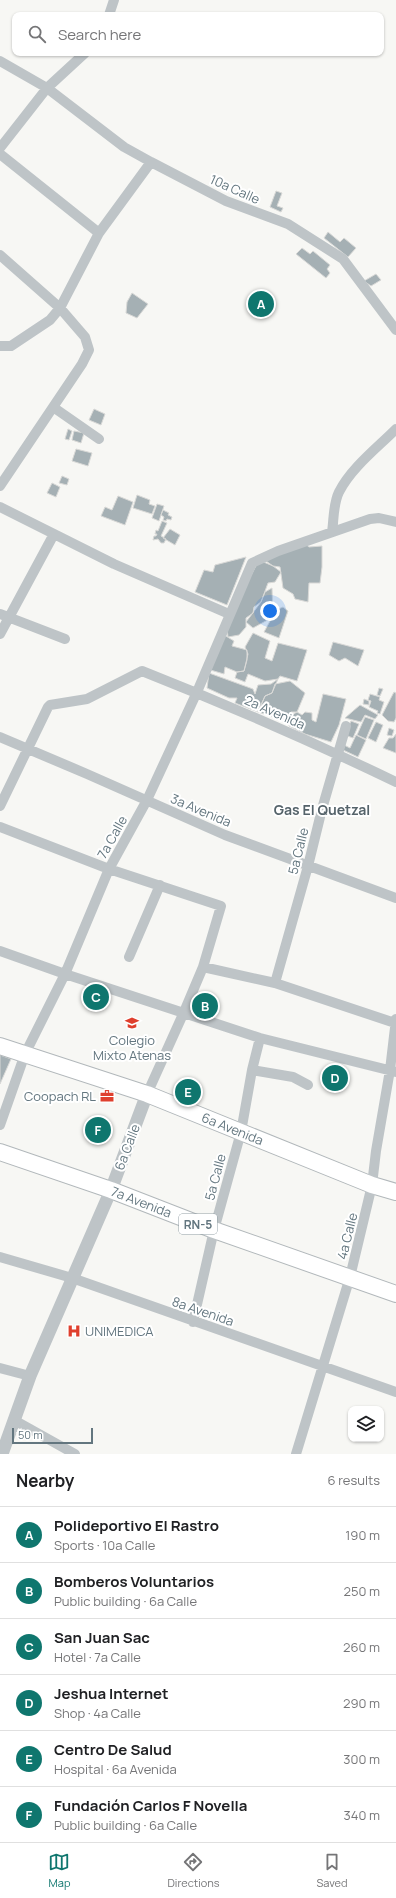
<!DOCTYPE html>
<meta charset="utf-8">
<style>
:root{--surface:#fff;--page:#f6f6f6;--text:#202124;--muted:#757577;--line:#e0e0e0;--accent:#0f766e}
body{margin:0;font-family:Manrope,sans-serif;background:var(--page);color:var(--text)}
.controls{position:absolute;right:12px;bottom:12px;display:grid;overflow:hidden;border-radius:8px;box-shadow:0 1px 3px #0004}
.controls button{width:36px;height:36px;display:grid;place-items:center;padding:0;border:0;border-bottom:1px solid var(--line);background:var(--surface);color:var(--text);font:20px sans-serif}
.scale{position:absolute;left:12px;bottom:10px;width:81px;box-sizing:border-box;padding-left:4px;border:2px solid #63767f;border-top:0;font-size:11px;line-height:14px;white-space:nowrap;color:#63767f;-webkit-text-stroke:3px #fff;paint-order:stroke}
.you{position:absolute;left:270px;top:611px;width:14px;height:14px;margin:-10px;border:3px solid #fff;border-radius:50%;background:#1a73e8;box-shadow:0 0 0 6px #1a73e833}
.badge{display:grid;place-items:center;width:26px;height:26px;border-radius:50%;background:var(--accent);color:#fff;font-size:13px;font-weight:700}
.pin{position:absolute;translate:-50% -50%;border:2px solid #fff;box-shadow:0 1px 4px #0006}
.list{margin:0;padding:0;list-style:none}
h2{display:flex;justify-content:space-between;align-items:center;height:52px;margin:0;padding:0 16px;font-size:17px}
h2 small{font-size:13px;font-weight:400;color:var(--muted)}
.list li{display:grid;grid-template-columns:26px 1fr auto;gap:12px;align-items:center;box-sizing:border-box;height:56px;padding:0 16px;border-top:1px solid var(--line)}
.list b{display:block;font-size:15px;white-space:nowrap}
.list p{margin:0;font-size:13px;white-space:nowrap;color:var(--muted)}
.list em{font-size:13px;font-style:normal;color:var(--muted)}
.icon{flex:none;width:22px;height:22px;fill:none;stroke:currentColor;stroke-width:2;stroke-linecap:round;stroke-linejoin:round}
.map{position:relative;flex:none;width:396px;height:1454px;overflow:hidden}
.search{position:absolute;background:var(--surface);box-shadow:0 1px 3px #0004;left:12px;right:12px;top:12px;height:44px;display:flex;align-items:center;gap:10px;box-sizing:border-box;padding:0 14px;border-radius:8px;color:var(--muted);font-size:15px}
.sheet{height:388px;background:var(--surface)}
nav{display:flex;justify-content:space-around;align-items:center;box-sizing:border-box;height:56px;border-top:1px solid var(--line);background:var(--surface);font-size:11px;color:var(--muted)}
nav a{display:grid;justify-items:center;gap:2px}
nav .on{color:var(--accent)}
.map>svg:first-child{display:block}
</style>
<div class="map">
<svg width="396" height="1454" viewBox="0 0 396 1454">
<rect width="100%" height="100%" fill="#f7f7f4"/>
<!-- building -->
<path fill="#a5b0b4" stroke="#d9d9d7" d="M276,191L282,193L277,206L283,208L281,212L270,207Z
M328,232L340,242L344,238L356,248L348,257L324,238Z
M302,248L310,254L313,251L330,265L327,269L330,273L326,278L296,254Z
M376,274L381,280L371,286L364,281Z
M132,293L148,304L137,318L126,313L127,302Z
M94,409L105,414L101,425L89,420Z
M68,429L72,431L69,440L65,439Z
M74,431L84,433L81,443L72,440Z
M76,449L92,453L88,466L72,461Z
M62,476L69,479L67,485L59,483Z
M52,483L60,487L56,497L47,493Z
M137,495L150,500L149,504L155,506L152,514L133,508Z
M118,496L133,502L125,525L101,516L105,507L112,510Z
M157,504L164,506L159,521L152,518Z
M163,510L169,513L168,515L172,517L171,520L167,519L166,521L163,520L164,517L161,515Z
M162,521L167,523L161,536L166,539L164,543H161L158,539L153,540L154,536H156L157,534H155L156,530L158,531Z
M170,529L180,535L175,545L163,538Z
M303,542L309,547L322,546V567L320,583H309L308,602L295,599L293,594L283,588L280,567L273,566L266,561Z
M246,557L227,605L195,592L204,570L213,572L215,565Z
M259,560L273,566L281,572L275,582L268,583L261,602L254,607L253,613L246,618V627L239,635L228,637L227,628L246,585Z
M272,588L273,617L253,628L246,622L261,602L265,592Z
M283,607L288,611L279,638L264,632L276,610Z
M221,633L234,641L232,646L247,650V660L244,671L237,672L225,667L224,674L207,669Z
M253,633L270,641L265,658L272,661L278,643L307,650L297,681L280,676L278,679L265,681L248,674L245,682L235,678L237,672L244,671L248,654L245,647Z
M333,642L364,650L358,666L345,658L339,661L329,655Z
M209,673L253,689L255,694L258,685L271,684L278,679L272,693L265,696L258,712L235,703L237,698H229L207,688Z
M290,681L305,693L297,712H291L287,721L258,712L265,696L272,693L275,684Z
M379,688L383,689L380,696L377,695Z
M394,692L396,693V718L394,722L388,721L382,715Z
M323,694L346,699L339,725L331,742L305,734L289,726L290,716L297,712L302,715L305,712L312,713V720L316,722Z
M370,694L380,697L379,700L384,702L380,714L377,713L378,711L369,707L371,701L368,700Z
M364,699L369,701V705L363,704Z
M360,705L378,715L375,719L365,715L361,722L345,718Z
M365,717L374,720L366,739L357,735Z
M351,721L359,724L353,738L345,735Z
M376,722L383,725L376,742L368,738Z
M389,728L394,730L392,736L387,735Z
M396,734V753L383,748L389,738H393Z
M356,735L366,740L358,757L341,749L344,745L350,748Z
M0,1055L11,1059L0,1084Z"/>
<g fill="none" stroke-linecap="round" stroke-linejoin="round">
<!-- primary casing -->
<g stroke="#b2b8bb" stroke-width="18">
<g id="primary">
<path id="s1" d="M0,1046L147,1094L372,1185L396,1192"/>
<path id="s2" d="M0,1152L111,1190L214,1230L396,1294"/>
</g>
</g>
<!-- minor -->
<path stroke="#bec4c7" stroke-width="10" d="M109,15L114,0
M0,61L47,88L124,147L151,162L226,201L288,224L343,259L396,330
M0,148L47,88L85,53
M0,154L99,233
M0,255L60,308L85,337L89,350L82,364L0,486
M0,346H11L50,320L60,308L99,233L151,162
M53,407L99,439
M0,507L114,564L229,614
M332,532C334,519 333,504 339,492C351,468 377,448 396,429
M0,614L65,639
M0,634L54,534
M0,737L87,774L225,835L396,898
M0,806L48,707L50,705L87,699L142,671C228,705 313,742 396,782
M0,827L109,869L221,906L203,967L184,1012L147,1094
M0,951L65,974L260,1038L396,1072
M129,957L160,885
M203,967L275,983L395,1023
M275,983L308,866L322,809L346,726
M252,1070L293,1077L308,1085
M0,1125L25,1054L65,974L109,869L147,800L197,692L252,563L278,551L370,519L379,518L396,522
M0,1257L72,1278L396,1392
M193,1322L214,1230L241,1132L252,1070L260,1038
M0,1368L30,1376
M14,1420L75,1454
M296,1454L350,1277L372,1185L376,1151L390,1070L396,1019"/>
<!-- tertiary -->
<path stroke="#bec4c7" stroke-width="13" d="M2,1454L30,1376L111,1190L147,1094"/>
<!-- primary -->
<use href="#primary" stroke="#fff" stroke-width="16"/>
</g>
<!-- icons -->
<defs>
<g id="school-bare" transform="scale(1.08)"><path d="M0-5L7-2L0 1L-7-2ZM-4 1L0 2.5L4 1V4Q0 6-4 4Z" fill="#df3f2d" stroke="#fff" stroke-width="2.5" paint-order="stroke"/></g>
<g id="office-bare" transform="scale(1.08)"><path d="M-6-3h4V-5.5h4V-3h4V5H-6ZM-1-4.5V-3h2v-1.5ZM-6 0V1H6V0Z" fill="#df3f2d" stroke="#fff" stroke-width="2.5" paint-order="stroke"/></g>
<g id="hospital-bare" transform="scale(1.08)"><path d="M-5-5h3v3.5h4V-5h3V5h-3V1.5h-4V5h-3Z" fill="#df3f2d" stroke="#fff" stroke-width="2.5" paint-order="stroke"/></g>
</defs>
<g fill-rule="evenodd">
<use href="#school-bare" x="132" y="1023"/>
<use href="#office-bare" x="107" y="1096"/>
<use href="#hospital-bare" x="74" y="1331"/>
</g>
<g text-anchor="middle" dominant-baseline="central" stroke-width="4" stroke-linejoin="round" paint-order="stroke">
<!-- shield labels -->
<rect fill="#fff" stroke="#929fa5" stroke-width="1" x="179" y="1214" width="38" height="20" rx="3"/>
<g font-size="12" font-weight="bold" fill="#63767f">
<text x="198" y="1224">RN-5</text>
</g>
<!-- street labels -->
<g font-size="13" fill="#63767f" stroke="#fff">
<text transform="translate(235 189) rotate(24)">10a Calle</text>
<text transform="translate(275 712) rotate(24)">2a Avenida</text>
<text transform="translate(201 810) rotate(23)">3a Avenida</text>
<text transform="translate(112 837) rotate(-61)">7a Calle</text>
<text transform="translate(298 851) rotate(-76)">5a Calle</text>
<text stroke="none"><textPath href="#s1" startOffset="247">6a Avenida</textPath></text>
<text transform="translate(127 1147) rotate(-69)">6a Calle</text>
<text transform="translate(215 1177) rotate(-75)">5a Calle</text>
<text stroke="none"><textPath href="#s2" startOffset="150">7a Avenida</textPath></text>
<text transform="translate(347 1236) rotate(-76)">4a Calle</text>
<text transform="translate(203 1311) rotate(19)">8a Avenida</text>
</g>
<!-- poi labels -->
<g font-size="13" fill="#63767f" stroke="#fff">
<text x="132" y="1040">Colegio<tspan x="132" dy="15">Mixto Atenas</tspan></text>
<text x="96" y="1096" text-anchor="end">Coopach RL</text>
<text x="85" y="1331" text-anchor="start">UNIMEDICA</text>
</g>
<!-- neighbourhood labels -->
<g font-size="14" font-weight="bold" fill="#55636a" stroke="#fff">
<text x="322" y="809">Gas El Quetzal</text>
</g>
</g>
</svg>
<div class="controls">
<button><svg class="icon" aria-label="layers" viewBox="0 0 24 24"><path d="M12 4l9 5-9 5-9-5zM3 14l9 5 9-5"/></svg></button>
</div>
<div class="scale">50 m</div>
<div class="you"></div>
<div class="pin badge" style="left:261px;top:304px">A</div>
<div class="pin badge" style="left:205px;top:1006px">B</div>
<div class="pin badge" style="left:96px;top:997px">C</div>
<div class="pin badge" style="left:335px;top:1078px">D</div>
<div class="pin badge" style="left:188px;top:1092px">E</div>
<div class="pin badge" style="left:98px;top:1130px">F</div>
<div class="search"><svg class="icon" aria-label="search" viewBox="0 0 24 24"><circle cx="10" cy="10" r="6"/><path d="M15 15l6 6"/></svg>Search here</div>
</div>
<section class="sheet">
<h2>Nearby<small>6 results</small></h2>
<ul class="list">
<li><span class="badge">A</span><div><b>Polideportivo El Rastro</b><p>Sports · 10a Calle</p></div><em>190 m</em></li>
<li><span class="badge">B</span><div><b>Bomberos Voluntarios</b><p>Public building · 6a Calle</p></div><em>250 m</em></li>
<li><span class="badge">C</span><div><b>San Juan Sac</b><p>Hotel · 7a Calle</p></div><em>260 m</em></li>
<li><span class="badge">D</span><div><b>Jeshua Internet</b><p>Shop · 4a Calle</p></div><em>290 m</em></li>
<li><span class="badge">E</span><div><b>Centro De Salud</b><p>Hospital · 6a Avenida</p></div><em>300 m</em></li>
<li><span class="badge">F</span><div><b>Fundación Carlos F Novella</b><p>Public building · 6a Calle</p></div><em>340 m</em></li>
</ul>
</section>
<nav>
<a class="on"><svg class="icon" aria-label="map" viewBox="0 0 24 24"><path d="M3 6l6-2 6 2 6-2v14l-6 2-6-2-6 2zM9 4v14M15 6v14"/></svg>Map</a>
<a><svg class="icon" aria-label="directions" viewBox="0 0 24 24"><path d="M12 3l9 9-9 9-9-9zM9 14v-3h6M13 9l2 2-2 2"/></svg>Directions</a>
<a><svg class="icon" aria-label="saved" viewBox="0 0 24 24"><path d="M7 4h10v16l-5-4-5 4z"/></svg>Saved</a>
</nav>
